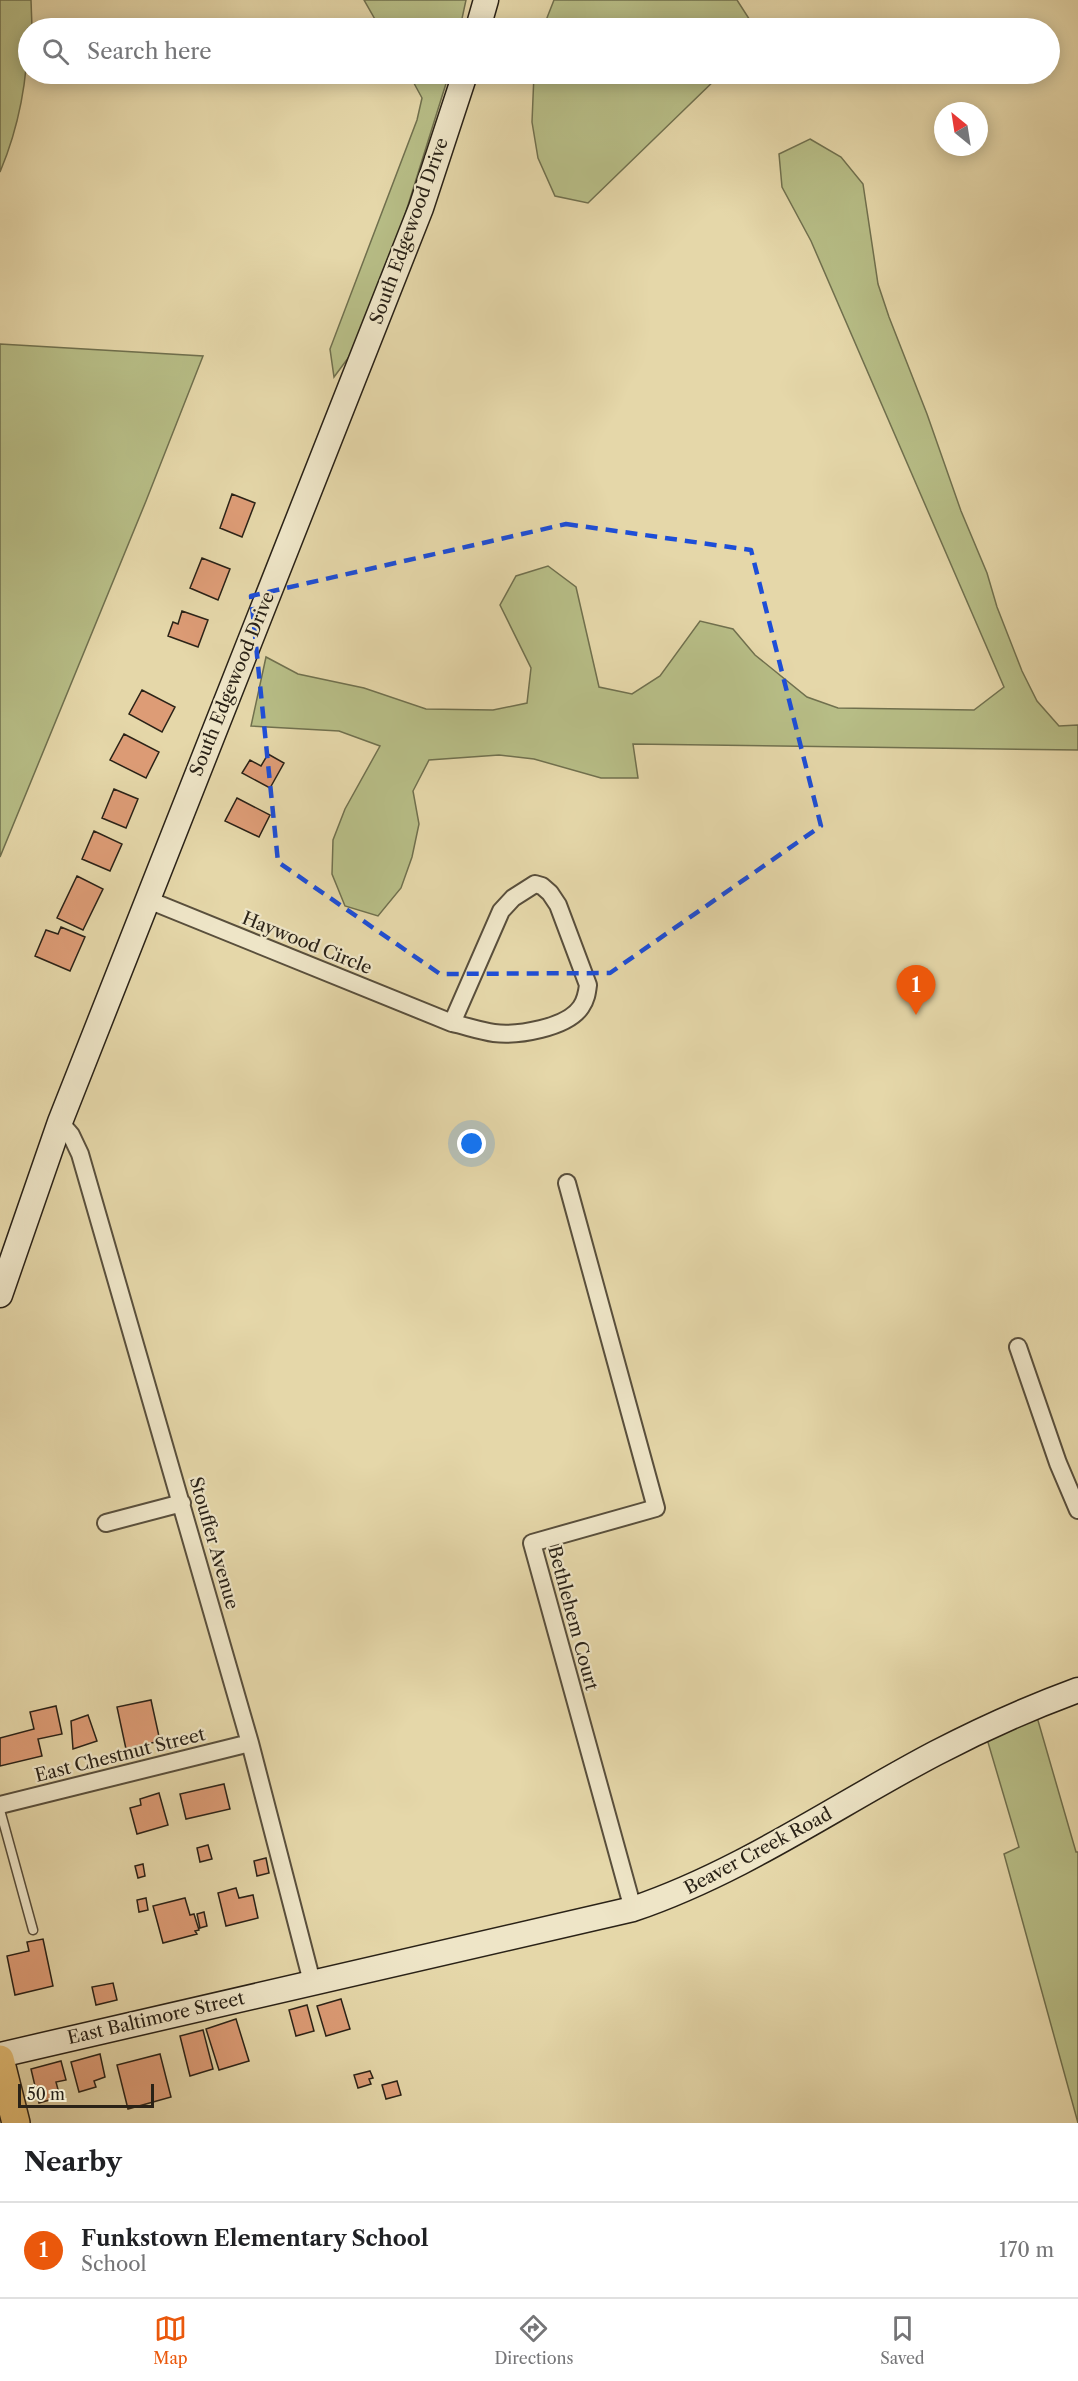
<!DOCTYPE html>
<style>
:root{--surface:#fff;--page:#f6f6f6;--text:#202124;--muted:#757577;--line:#e0e0e0;--accent:#ea580c}
body{margin:0;font-family:"Libre Caslon Text",serif;background:var(--page);color:var(--text)}
.compass{position:absolute;left:934px;top:102px;width:54px;height:54px;border-radius:50%;background:var(--surface);box-shadow:0 3px 15px #0003;rotate:330deg}
.scale{position:absolute;left:18px;bottom:15px;width:136px;box-sizing:border-box;padding-left:6px;border:3px solid #2a2217;border-top:0;font-size:16px;line-height:21px;white-space:nowrap;color:#2a2217;-webkit-text-stroke:4px #eee5c7;paint-order:stroke}
.you{position:absolute;left:472px;top:1144px;width:21px;height:21px;margin:-15px;border:4px solid #fff;border-radius:50%;background:#1a73e8;box-shadow:0 0 0 9px #1a73e833}
.badge{display:grid;place-items:center;width:39px;height:39px;border-radius:50%;background:var(--accent);color:#fff;font-size:20px;font-weight:700}
.pin{position:absolute;translate:-50% -50px;filter:drop-shadow(0 2px 3px #0008)}
.pin::after{content:'';position:absolute;top:32px;width:21px;height:18px;background:inherit;clip-path:polygon(0 0,100% 0,50% 100%)}
.list{margin:0;padding:0;list-style:none}
h2{display:flex;justify-content:space-between;align-items:center;height:78px;margin:0;padding:0 24px;font-size:26px}
h2 small{font-size:20px;font-weight:400;color:var(--muted)}
.list li{display:grid;grid-template-columns:39px 1fr auto;gap:18px;align-items:center;box-sizing:border-box;height:96px;padding:0 24px;border-top:2px solid var(--line)}
.list b{display:block;font-size:22px;white-space:nowrap}
.list p{margin:0;font-size:20px;white-space:nowrap;color:var(--muted)}
.list em{font-size:20px;font-style:normal;color:var(--muted)}
.icon{flex:none;width:33px;height:33px;fill:none;stroke:currentColor;stroke-width:2;stroke-linecap:round;stroke-linejoin:round}
.map{position:relative;flex:none;width:1078px;height:2123px;overflow:hidden}
.search{position:absolute;background:var(--surface);box-shadow:0 3px 15px #0003;left:18px;right:18px;top:18px;height:66px;display:flex;align-items:center;gap:15px;box-sizing:border-box;padding:0 21px;border-radius:33px;color:var(--muted);font-size:22px}
.sheet{height:174px;background:var(--surface)}
nav{display:flex;justify-content:space-around;align-items:center;box-sizing:border-box;height:84px;border-top:2px solid var(--line);background:var(--surface);font-size:16px;color:var(--muted)}
nav a{display:grid;justify-items:center;gap:3px}
nav .on{color:var(--accent)}
.map>svg:first-child{display:block}
</style>
<div class="map">
<svg width="1078" height="2123" viewBox="0 0 1078 2123">
<rect width="100%" height="100%" fill="#e5d7a9"/>
<filter id="stains"><feTurbulence type="fractalNoise" baseFrequency=".00333" numOctaves="4"/><feColorMatrix values="0 0 0 0 .2 0 0 0 0 .09 0 0 0 0 .02 0 0 0 .5 -.17"/></filter>
<radialGradient id="worn" r=".72"><stop offset=".6" stop-color="#630" stop-opacity="0"/><stop offset="1" stop-color="#630" stop-opacity=".3"/></radialGradient>
<!-- green -->
<path fill="#b7bd86" stroke="#70704e" stroke-width="1.5" d="M0,0H31L32,28H28C28,77 19,127 0,172Z
M364,0H466L460,28H380Z
M554,0H737L755,28H543Z
M409,74H449L369,330L334,377L330,349L417,120L422,98Z
M534,74H721L588,203L555,196L538,158L532,122Z
M810,139L841,157L863,184L878,284L889,317L927,414L961,511L987,573L997,607L1022,671L1037,701L1059,726L1078,725V750L633,744L638,778H601L534,759L499,755L429,760L413,791L419,824L412,857L401,888L378,916L345,906L332,874L333,840L345,809L380,746L339,731L251,726L266,657L298,674L364,688L426,709L493,710L527,703L531,668L500,605L516,576L548,566L576,587L599,687L632,694L660,676L700,621L733,629L755,655L807,697L838,708L974,710L1004,687L811,241L782,187L779,154Z
M0,344L203,356L146,501L0,857Z
M1037,1717L1076,1852H1078V2123L1004,1854L1019,1847L987,1739Z"/>
<!-- building -->
<path fill="#dd9c76" stroke="#2a2217" stroke-width="1.5" d="M232,494L255,503L242,537L220,528Z
M202,558L230,569L218,600L190,588Z
M182,611L208,620L198,647L168,636L173,622L178,624Z
M142,690L175,707L162,732L129,714Z
M124,734L159,752L146,778L110,760Z
M268,754L284,763L270,788L242,773L250,760L261,766Z
M114,789L138,799L126,828L102,818Z
M237,798L270,815L259,837L225,821Z
M94,831L122,844L110,871L82,859Z
M77,876L103,889L83,930L57,918Z
M61,927L85,937L70,971L35,956L46,930L58,934Z
M151,1700L160,1741L126,1749L117,1707Z
M56,1706L62,1734L38,1739L42,1756L0,1766V1738L34,1729L30,1712Z
M88,1715L97,1741L73,1749L71,1721Z
M224,1784L230,1809L186,1819L180,1794Z
M159,1793L168,1825L137,1834L130,1808L141,1805L140,1799Z
M208,1845L212,1859L200,1862L197,1848Z
M266,1858L269,1873L257,1876L254,1861Z
M143,1864L145,1876L138,1878L135,1866Z
M236,1888L239,1898L253,1895L258,1918L226,1926L218,1893Z
M146,1898L148,1910L139,1912L137,1900Z
M185,1898L190,1915L194,1914L199,1930L195,1931L197,1934L163,1943L153,1906Z
M204,1912L207,1926L200,1928L197,1914Z
M43,1939L53,1986L15,1995L7,1956L29,1951L27,1942Z
M113,1983L117,2000L96,2005L92,1987Z
M341,1999L350,2029L326,2036L317,2006Z
M307,2005L314,2031L296,2036L289,2010Z
M236,2019L249,2061L219,2070L206,2029Z
M203,2030L213,2069L190,2076L180,2036Z
M100,2054L105,2077L94,2081L96,2087L79,2092L71,2062Z
M160,2054L171,2097L128,2109L117,2065Z
M61,2061L66,2080L56,2082L60,2097L39,2103L31,2069Z
M370,2071L373,2078L369,2079L371,2084L358,2088L354,2075Z
M397,2081L401,2095L386,2099L382,2085Z"/>
<g fill="none" stroke-linecap="round" stroke-linejoin="round">
<!-- lane casing -->
<g stroke="#594f3c" stroke-width="11">
<path id="lane" d="M0,1810L33,1930"/>
</g>
<!-- street casing -->
<g stroke="#594f3c" stroke-width="20">
<path id="street" d="M146,899L452,1023L501,911L513,898L535,884L542,886L550,893L558,905L588,985C587,993 586,1000 581,1007C567,1028 517,1036 494,1033C480,1031 466,1026 452,1023
M60,1122L71,1135L80,1154L250,1743L312,1982
M567,1183L656,1508L532,1543L633,1909
M1018,1347L1058,1463L1078,1510
M106,1523L182,1503
M0,1805L250,1743"/>
</g>
<!-- secondary casing -->
<g stroke="#2a2217" stroke-width="27">
<path id="secondary" d="M478,28L486,0
M0,1295L60,1122L421,208L465,74
M0,2055L633,1909C742,1872 835,1806 936,1753C982,1729 1029,1708 1078,1690"/>
</g>
<!-- primary casing -->
<g stroke="#2a2217" stroke-width="30">
<path id="primary" d="M0,2059L16,2123"/>
</g>
<!-- lane -->
<use href="#lane" stroke="#eee5c7" stroke-width="8"/>
<!-- street -->
<use href="#street" stroke="#eee5c7" stroke-width="16"/>
<!-- secondary -->
<use href="#secondary" stroke="#eee5c7" stroke-width="24"/>
<!-- primary -->
<use href="#primary" stroke="#e2bc74" stroke-width="27"/>
</g>
<!-- marked area -->
<path fill="none" stroke="#1d4ed8" stroke-width="4.5" stroke-dasharray="12 8" stroke-linejoin="round" d="M566,524L751,550L821,826L610,973L440,974L278,862L251,596Z"/>
<g text-anchor="middle" dominant-baseline="central" stroke-width="4.5" stroke-linejoin="round" paint-order="stroke">
<!-- street labels -->
<g font-size="18" fill="#2a2217" stroke="#eee5c7">
<text transform="translate(409 231) rotate(-70)">South Edgewood Drive</text>
<text transform="translate(232 684) rotate(-68)">South Edgewood Drive</text>
<text transform="translate(307 943) rotate(22)">Haywood Circle</text>
<text transform="translate(214 1543) rotate(74)">Stouffer Avenue</text>
<text transform="translate(573 1618) rotate(75)">Bethlehem Court</text>
<text transform="translate(120 1755) rotate(-14)">East Chestnut Street</text>
<text transform="translate(758 1851) rotate(-28)">Beaver Creek Road</text>
<text transform="translate(156 2018) rotate(-13)">East Baltimore Street</text>
</g>
</g>
<rect width="100%" height="100%" filter="url(#stains)"/>
<rect width="100%" height="100%" fill="url(#worn)"/>
</svg>
<svg class="compass" viewBox="-18 -18 36 36"><path d="M0-13l5 13h-10z" fill="#e53935"/><path d="M0 13l5-13h-10z" fill="#757577"/></svg>
<div class="scale">50 m</div>
<div class="you"></div>
<div class="pin badge" style="left:916px;top:1015px">1</div>
<div class="search"><svg class="icon" aria-label="search" viewBox="0 0 24 24"><circle cx="10" cy="10" r="6"/><path d="M15 15l6 6"/></svg>Search here</div>
</div>
<section class="sheet">
<h2>Nearby<small></small></h2>
<ul class="list">
<li><span class="badge">1</span><div><b>Funkstown Elementary School</b><p>School</p></div><em>170 m</em></li>
</ul>
</section>
<nav>
<a class="on"><svg class="icon" aria-label="map" viewBox="0 0 24 24"><path d="M3 6l6-2 6 2 6-2v14l-6 2-6-2-6 2zM9 4v14M15 6v14"/></svg>Map</a>
<a><svg class="icon" aria-label="directions" viewBox="0 0 24 24"><path d="M12 3l9 9-9 9-9-9zM9 14v-3h6M13 9l2 2-2 2"/></svg>Directions</a>
<a><svg class="icon" aria-label="saved" viewBox="0 0 24 24"><path d="M7 4h10v16l-5-4-5 4z"/></svg>Saved</a>
</nav>
